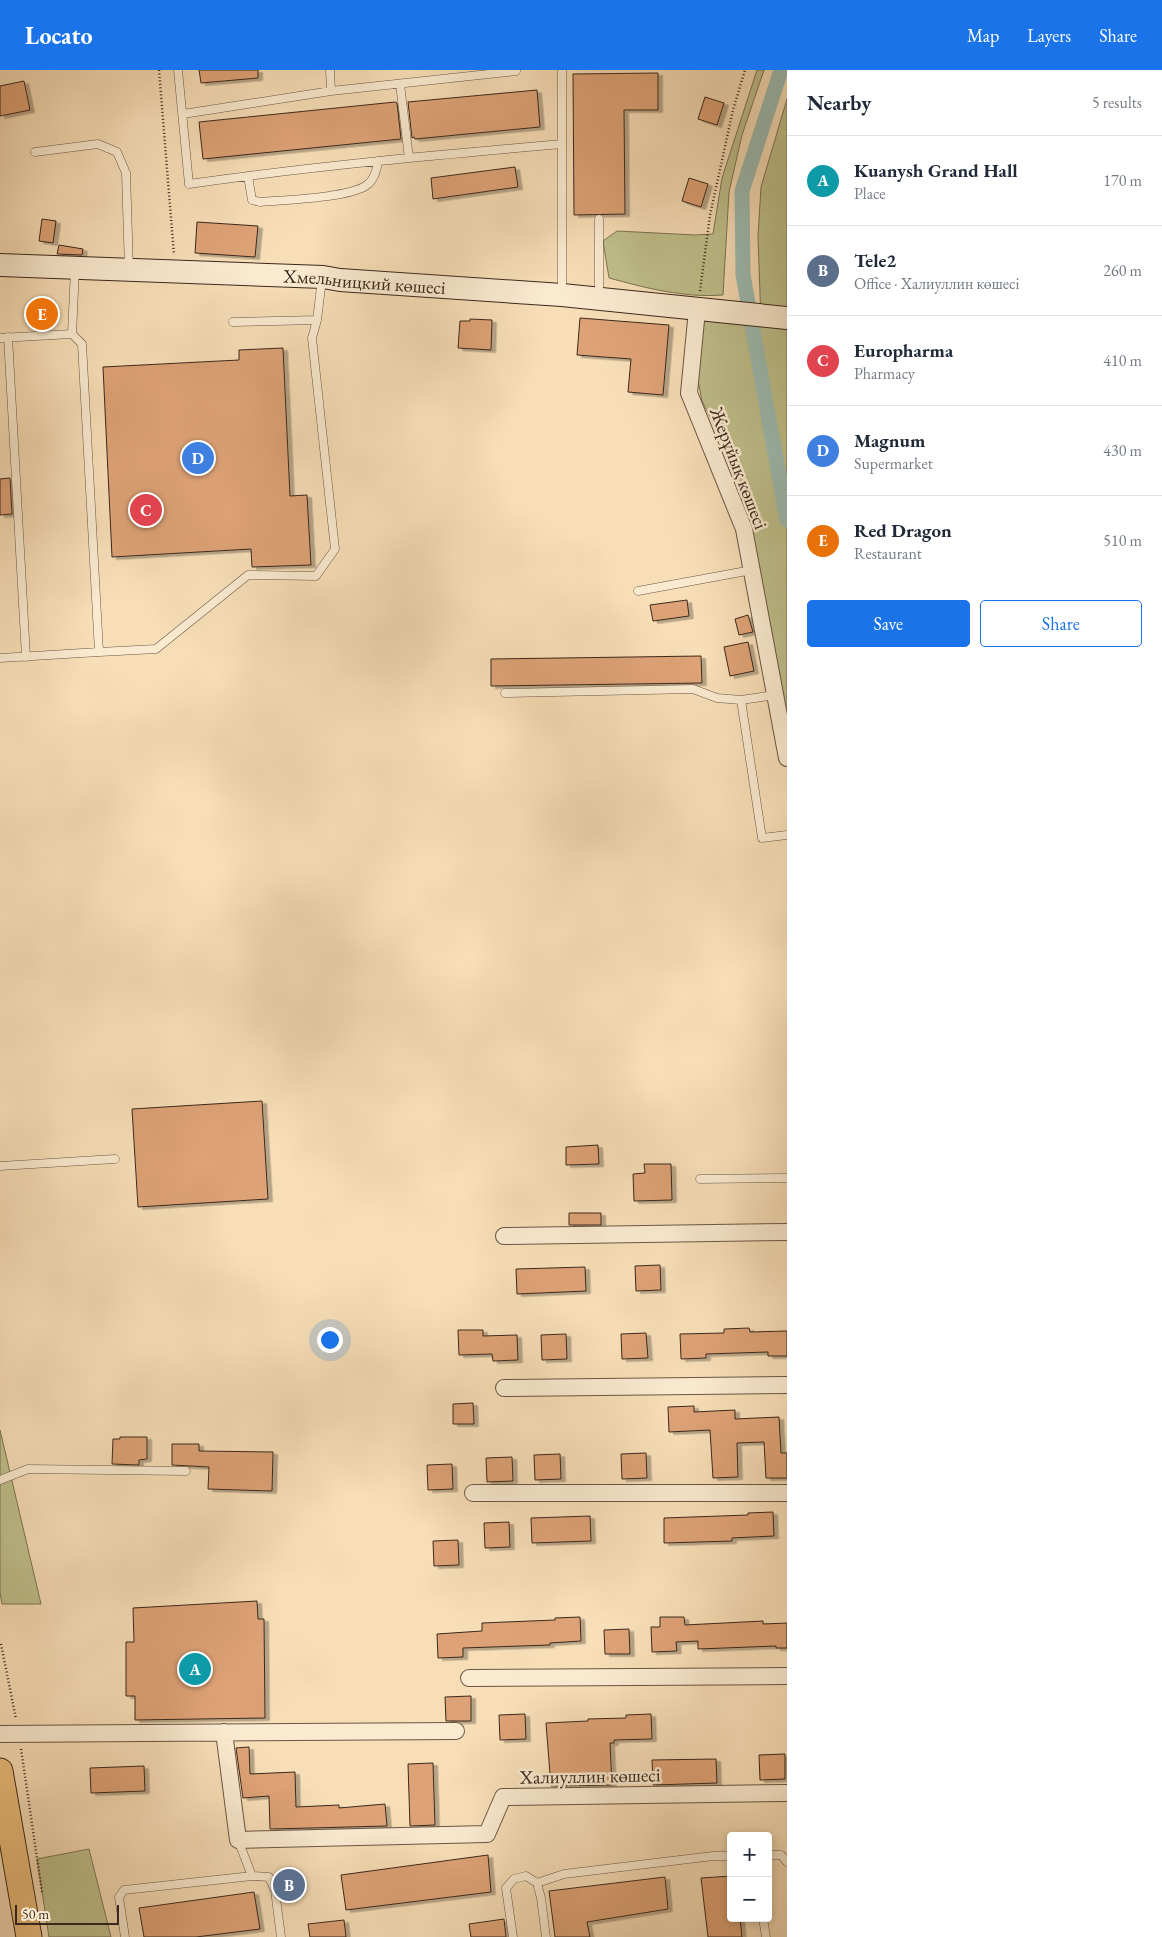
<!DOCTYPE html>
<meta charset="utf-8">
<style>
:root{--surface:#fff;--page:#f6f6f7;--text:#1f2937;--muted:#747a83;--line:#e0e1e3;--accent:#1a73e8}
body{margin:0;font-family:"EB Garamond",serif;background:var(--page);color:var(--text)}
.controls{position:absolute;right:15px;bottom:15px;display:grid;overflow:hidden;border-radius:5px;box-shadow:0 2px 8px #0003}
.controls button{width:45px;height:45px;display:grid;place-items:center;padding:0;border:0;border-bottom:1px solid var(--line);background:var(--surface);color:var(--text);font:25px sans-serif}
.scale{position:absolute;left:15px;bottom:12px;width:104px;box-sizing:border-box;padding-left:5px;border:2px solid #3b281d;border-top:0;font-size:14px;line-height:18px;white-space:nowrap;color:#3b281d;-webkit-text-stroke:4px #faead0;paint-order:stroke}
.you{position:absolute;left:329px;top:1269px;width:18px;height:18px;margin:-12px;border:4px solid #fff;border-radius:50%;background:#1a73e8;box-shadow:0 0 0 8px #1a73e833}
.badge{display:grid;place-items:center;width:32px;height:32px;border-radius:50%;background:var(--accent);color:#fff;font-size:16px;font-weight:700}
.pin{position:absolute;translate:-50% -50%;border:2px solid #fff;box-shadow:0 1px 5px #0006}
.list{margin:0;padding:0;list-style:none}
h2{display:flex;justify-content:space-between;align-items:center;height:65px;margin:0;padding:0 20px;font-size:21px}
h2 small{font-size:16px;font-weight:400;color:var(--muted)}
.list li{display:grid;grid-template-columns:32px 1fr auto;gap:15px;align-items:center;box-sizing:border-box;height:90px;padding:0 20px;border-top:1px solid var(--line)}
.list b{display:block;font-size:19px;white-space:nowrap}
.list p{margin:0;font-size:16px;white-space:nowrap;color:var(--muted)}
.list em{font-size:16px;font-style:normal;color:var(--muted)}
.actions{display:flex;gap:10px;padding:15px 20px}
.actions a{flex:1;padding:11px 0;border:1px solid var(--accent);border-radius:5px;text-align:center;font-size:18px;color:var(--accent)}
.actions .main{background:var(--accent);color:#fff}
.map{position:relative;flex:none;width:787px;height:1867px;overflow:hidden}
header{display:flex;align-items:center;gap:30px;box-sizing:border-box;height:70px;padding:0 25px;background:var(--accent);color:#fff}
header strong{font-size:24px}
nav{display:flex;gap:28px;margin-inline-start:auto;font-size:18px}
main{display:flex}
aside{flex:1;background:var(--surface)}
.map>svg:first-child{display:block}
</style>
<header>
<strong>Locato</strong>
<nav><a>Map</a><a>Layers</a><a>Share</a></nav>
</header>
<main>
<div class="map">
<svg width="787" height="1867" viewBox="0 0 787 1867">
<defs>
<filter id="shadow"><feDropShadow dx="4.5" dy="2.5" stdDeviation="0" flood-color="#0004"/></filter>
</defs>
<rect width="100%" height="100%" fill="#f7deb7"/>
<filter id="stains"><feTurbulence type="fractalNoise" baseFrequency=".004" numOctaves="4"/><feColorMatrix values="0 0 0 0 .2 0 0 0 0 .09 0 0 0 0 .02 0 0 0 .5 -.17"/></filter>
<radialGradient id="worn" r=".72"><stop offset=".6" stop-color="#630" stop-opacity="0"/><stop offset="1" stop-color="#630" stop-opacity=".3"/></radialGradient>
<!-- green -->
<path fill="#bfc08c" stroke="#7d7454" d="M757,0H764L742,65L729,122L723,225C684,228 646,218 609,208L603,171L617,161L695,165L713,164L722,108Z
M787,29V668L736,398L702,331L696,300L704,247L761,252L758,166L761,117Z
M0,1360L41,1534H2L0,1522Z
M89,1779L111,1867H49L37,1789Z"/>
<g fill="none" stroke-linecap="round" stroke-linejoin="round">
<!-- canal -->
<path stroke="#9dbcb2" stroke-width="15" d="M781,0L742,121L743,205L787,450"/>
</g>
<!-- building -->
<path fill="#dda276" stroke="#3b281d" filter="url(#shadow)" d="M199,0H258V8L201,13Z
M658,3V40H624L625,144L574,145L573,4Z
M24,11L30,40L0,46V16Z
M537,20L540,57L415,69L414,67L412,68L408,32Z
M705,27L724,33L717,55L698,49Z
M395,32L397,33L401,69L203,89L199,52Z
M515,97L518,117L433,129L431,108Z
M689,108L708,114L701,137L682,131Z
M42,149L56,151L53,173L39,171Z
M197,152L258,156L255,187L195,183Z
M59,175L83,179L82,185L57,184Z
M580,248L669,255L663,325L628,322L631,289L577,285Z
M470,249L492,250L491,280L458,278L460,251H470Z
M283,278L290,426L307,425L311,495L252,497L251,479L112,487L103,297L239,290V280Z
M10,408L12,444L0,445V409Z
M687,530L689,546L653,551L650,535Z
M748,545L753,562L739,565L735,549Z
M748,572L754,601L730,606L724,577Z
M701,586L702,613L491,616V589Z
M262,1031L268,1129L138,1137L132,1039Z
M598,1075L599,1094L566,1095V1077Z
M644,1094H671L672,1130L634,1131L633,1104L645,1103Z
M569,1143H601V1155H569Z
M660,1195L661,1220L636,1221L635,1196Z
M585,1197L586,1221L517,1224L516,1199Z
M749,1258L750,1262L787,1261V1286H768V1282L706,1284V1288L681,1289L680,1264L724,1263V1259Z
M458,1260H483V1266L517,1265L518,1290L493,1291L492,1284L459,1285Z
M646,1263L648,1288L622,1289L621,1264Z
M566,1264L567,1289L542,1290L541,1265Z
M473,1333L474,1354H453V1334Z
M694,1336V1342L735,1340V1349L779,1347L781,1383H787V1408H766L764,1372L737,1373L738,1407L713,1408L710,1360L669,1362L668,1337Z
M120,1367H147V1389L139,1390V1395L112,1394L113,1369H120Z
M172,1374H199V1381L273,1382L272,1421L208,1419L209,1397L172,1395Z
M646,1383L647,1408L622,1409L621,1384Z
M560,1384L561,1409L535,1410L534,1385Z
M512,1387L513,1411L487,1412L486,1388Z
M452,1394L453,1419L428,1420L427,1395Z
M773,1442L774,1466L732,1468V1471L664,1473V1448L748,1445V1443Z
M590,1446L591,1471L532,1473L531,1448Z
M509,1452L510,1477L485,1478L484,1453Z
M458,1470L459,1495L434,1496L433,1471Z
M257,1531L258,1549H264L265,1648L135,1650V1626H126V1572H134L133,1538Z
M580,1547L581,1571L550,1573V1575L463,1578V1587L438,1588L437,1564L482,1561V1553L555,1550V1548Z
M660,1547H684L685,1555L763,1551V1554L787,1553V1578H776V1576L698,1579V1571L676,1572L677,1581L652,1582L651,1557H660Z
M629,1559L630,1584H605L604,1560Z
M471,1626V1651H446L445,1627Z
M525,1644L526,1669L500,1670L499,1645Z
M651,1644L652,1669L614,1670V1673H610L612,1715L551,1716L546,1653L588,1651V1649L626,1648V1645Z
M249,1677L250,1704L295,1702L296,1737L339,1735V1738L385,1734L387,1756L270,1759L269,1726L243,1728L236,1678Z
M785,1684V1709L760,1710L759,1685Z
M716,1689L717,1713L653,1715L652,1690Z
M433,1693L435,1755L410,1756L408,1694Z
M144,1696L145,1721L91,1723L90,1698Z
M488,1785L491,1822L346,1840L341,1805Z
M731,1806V1848H740L742,1867H708L701,1808Z
M665,1807L668,1839L587,1852L590,1867H555L549,1821Z
M254,1822L260,1859L196,1867H144L139,1838Z
M504,1849L506,1867H471L469,1854Z
M344,1850L346,1867H310L308,1854Z"/>
<g fill="none" stroke-linecap="round" stroke-linejoin="round">
<!-- lane casing -->
<g stroke="#6a5644" stroke-width="9">
<path id="lane" d="M178,0L189,114C313,96 437,85 562,74
M330,0L331,21
M400,14L409,88
M183,44L331,21L516,1
M35,82L98,74L117,82L126,103L129,199
M248,106L252,130L260,132C284,130 349,128 367,115C374,110 377,99 378,91
M599,149V227
M562,223V0
M233,252L317,250
M8,267L26,587
M0,268L72,264
M638,521L752,500
M99,582L156,579L248,505L316,506L335,479L312,268L317,250L322,209
M0,588L99,582L82,274L72,264L75,199
M505,623L693,619L717,628L741,630
M775,625L741,630L762,768L787,765
M0,1096L115,1089
M700,1109L787,1108
M0,1410L28,1399L186,1401
M238,1770L252,1806
M768,1785H781L787,1792
M537,1813L564,1804L713,1786H731
M763,1848L766,1867
M125,1867L119,1827L124,1820L252,1806L269,1807L275,1820L281,1867
M513,1867L506,1818L514,1809L526,1806L537,1813L541,1828L546,1867"/>
</g>
<!-- street casing -->
<g stroke="#6a5644" stroke-width="18">
<path id="street" d="M697,240L689,323L744,459L787,688
M504,1166L787,1162
M504,1318L787,1315
M473,1423H787
M469,1608L787,1606
M224,1662L238,1770L487,1764L503,1727L787,1723
M0,1664L456,1661"/>
</g>
<!-- secondary casing -->
<g stroke="#3b281d" stroke-width="24">
<g id="secondary">
<path id="s1" d="M0,195L323,207L340,210L562,225L787,248"/>
</g>
</g>
<!-- primary casing -->
<g stroke="#3b281d" stroke-width="27">
<path id="primary" d="M0,1701L29,1867"/>
</g>
<!-- path -->
<path stroke="#3b281d" stroke-width="2.5" stroke-dasharray="1 2.5" stroke-linecap="butt" d="M159,0L174,185
M700,221L710,145L733,40L745,0
M1,1574L16,1649
M21,1679L42,1822"/>
<!-- lane -->
<use href="#lane" stroke="#faead0" stroke-width="8"/>
<!-- street -->
<use href="#street" stroke="#faead0" stroke-width="16"/>
<!-- secondary -->
<use href="#secondary" stroke="#faead0" stroke-width="22"/>
<!-- primary -->
<use href="#primary" stroke="#ecbf7c" stroke-width="25"/>
</g>
<g text-anchor="middle" dominant-baseline="central" stroke-width="5" stroke-linejoin="round" paint-order="stroke">
<!-- street labels -->
<g font-size="19" fill="#3b281d" stroke="#faead0">
<text stroke="none"><textPath href="#s1" startOffset="365">Хмельницкий көшесі</textPath></text>
<text transform="translate(739 398) rotate(69)">Жерұйық көшесі</text>
<text transform="translate(590 1706) rotate(-1)">Халиуллин көшесі</text>
</g>
</g>
<rect width="100%" height="100%" filter="url(#stains)"/>
<rect width="100%" height="100%" fill="url(#worn)"/>
</svg>
<div class="controls">
<button>+</button>
<button>−</button>
</div>
<div class="scale">50 m</div>
<div class="you"></div>
<div class="pin badge" style="left:195px;top:1599px;background:#0f9aa8">A</div>
<div class="pin badge" style="left:289px;top:1815px;background:#5c6f8a">B</div>
<div class="pin badge" style="left:146px;top:440px;background:#e0444e">C</div>
<div class="pin badge" style="left:198px;top:388px;background:#3f7fe0">D</div>
<div class="pin badge" style="left:42px;top:244px;background:#e8710a">E</div>
</div>
<aside>
<h2>Nearby<small>5 results</small></h2>
<ul class="list">
<li><span class="badge" style="background:#0f9aa8">A</span><div><b>Kuanysh Grand Hall</b><p>Place</p></div><em>170 m</em></li>
<li><span class="badge" style="background:#5c6f8a">B</span><div><b>Tele2</b><p>Office · Халиуллин көшесі</p></div><em>260 m</em></li>
<li><span class="badge" style="background:#e0444e">C</span><div><b>Europharma</b><p>Pharmacy</p></div><em>410 m</em></li>
<li><span class="badge" style="background:#3f7fe0">D</span><div><b>Magnum</b><p>Supermarket</p></div><em>430 m</em></li>
<li><span class="badge" style="background:#e8710a">E</span><div><b>Red Dragon</b><p>Restaurant</p></div><em>510 m</em></li>
</ul>
<div class="actions"><a class="main">Save</a><a>Share</a></div>
</aside>
</main>
